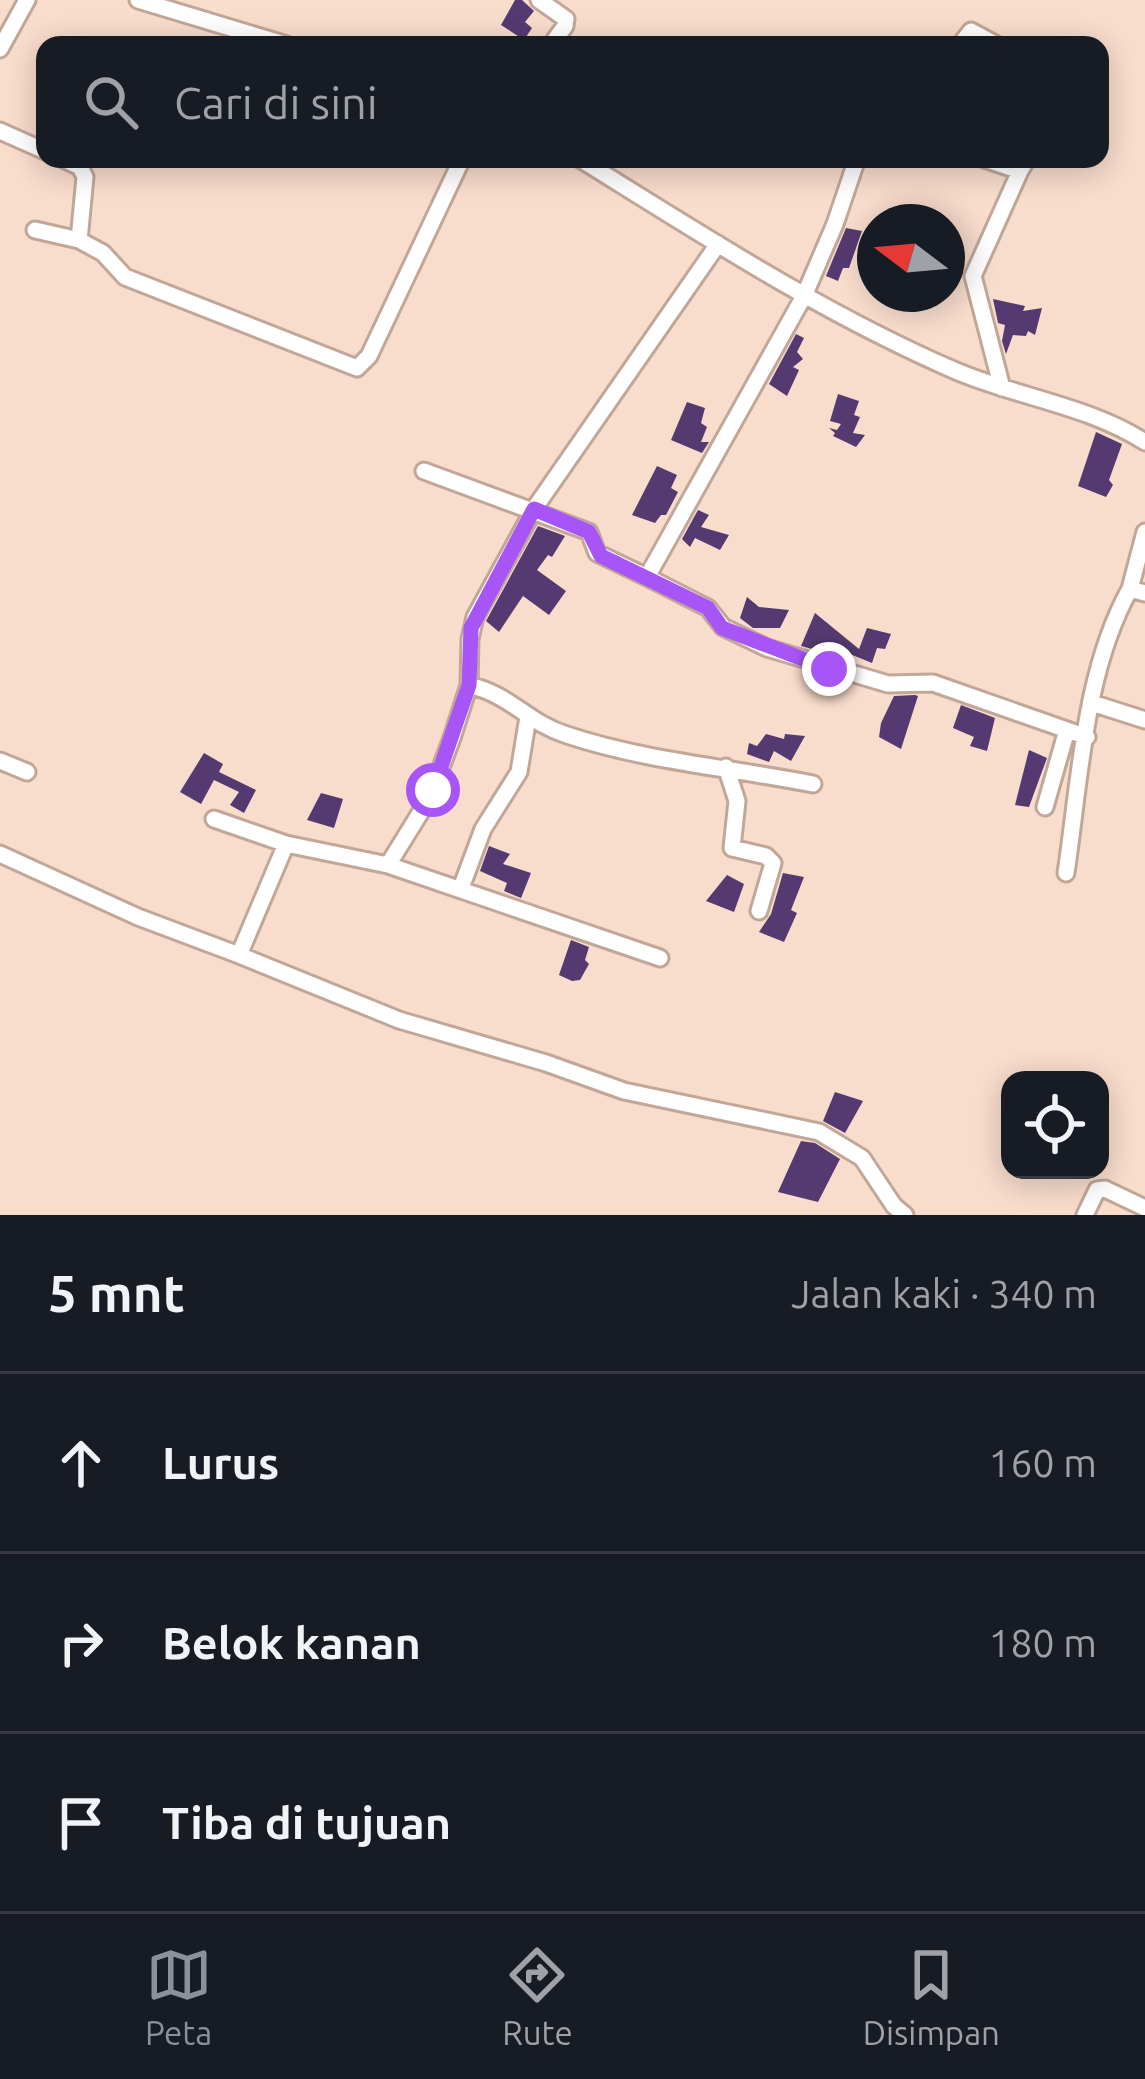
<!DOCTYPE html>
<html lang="id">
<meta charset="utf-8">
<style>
:root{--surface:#171b24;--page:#20242c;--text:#f1f3f6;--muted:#9ea1a6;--line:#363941;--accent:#8c9099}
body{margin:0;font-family:Ubuntu,sans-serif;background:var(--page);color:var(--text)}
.controls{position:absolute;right:36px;bottom:36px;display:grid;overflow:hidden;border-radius:24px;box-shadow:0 6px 30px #0003}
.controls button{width:108px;height:108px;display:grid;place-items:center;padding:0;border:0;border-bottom:3px solid var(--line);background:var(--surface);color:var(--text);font:60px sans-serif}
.compass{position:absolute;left:857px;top:204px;width:108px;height:108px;border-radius:50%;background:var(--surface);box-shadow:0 6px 30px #0003;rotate:286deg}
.stop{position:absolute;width:36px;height:36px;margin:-27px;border:9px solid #a855f7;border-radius:50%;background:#fff}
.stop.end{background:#a855f7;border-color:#fff;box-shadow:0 3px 12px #0008}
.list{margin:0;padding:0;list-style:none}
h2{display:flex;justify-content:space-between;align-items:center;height:156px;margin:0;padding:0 48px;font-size:51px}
h2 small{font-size:39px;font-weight:400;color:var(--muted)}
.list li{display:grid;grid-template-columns:78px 1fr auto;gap:36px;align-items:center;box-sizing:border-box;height:180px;padding:0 48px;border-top:3px solid var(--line)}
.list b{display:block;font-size:45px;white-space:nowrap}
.list em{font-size:39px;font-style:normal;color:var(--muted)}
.icon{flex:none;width:66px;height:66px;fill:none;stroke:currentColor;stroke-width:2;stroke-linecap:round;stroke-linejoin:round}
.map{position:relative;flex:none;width:1145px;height:1215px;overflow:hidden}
.search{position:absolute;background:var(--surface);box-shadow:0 6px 30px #0003;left:36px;right:36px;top:36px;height:132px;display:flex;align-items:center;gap:30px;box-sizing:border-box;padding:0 42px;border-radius:24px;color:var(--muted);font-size:45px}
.sheet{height:696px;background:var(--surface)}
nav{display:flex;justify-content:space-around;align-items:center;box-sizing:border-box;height:168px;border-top:3px solid var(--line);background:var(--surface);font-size:33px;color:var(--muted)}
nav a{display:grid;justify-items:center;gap:6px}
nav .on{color:var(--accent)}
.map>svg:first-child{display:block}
</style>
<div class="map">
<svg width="1145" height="1215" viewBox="0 0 1145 1215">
<rect width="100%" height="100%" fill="#f8dccc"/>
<!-- building -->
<path fill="#553a71" d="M515,0H522L534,11L525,22L532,28L524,40L501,25Z
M846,228L862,231L849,268H843L838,281L826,276Z
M993,299L1025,306L1023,311L1042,308L1035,335L1028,331L1026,336L1013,335L1006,354L1002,341L1005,325L998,323Z
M796,334L804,338L797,352L803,359L793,367L799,370L787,396L769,384Z
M838,394L859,401L854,415L860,417L853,433L865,435L856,447L833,436L835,433L829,428L837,430L841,424L830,421Z
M687,402L705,408L701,423L707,427L701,442H709L702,453L671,440Z
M1096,432L1122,444L1109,480L1113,485L1106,497L1078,486Z
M657,466L677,475L671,488L678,492L666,515H661L655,523L632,515Z
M698,510L709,515L701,527L729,535L720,550L695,538L690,547L682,539Z
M538,526L565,536L552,557L548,555L537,570L566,591L549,615L523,596L499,632L486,621Z
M747,597L759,607L789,610L780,628H753L740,618Z
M815,613L859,649L867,628L891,634L885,649L877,648L872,663L845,652L843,655L830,646L827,653L801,646Z
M915,695L918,696L901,749L879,737L881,723L894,696Z
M961,705L995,718L987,751L970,746L974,737L953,728Z
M766,734L784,739L785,734L805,736L791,761L774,751L769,762L747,754L749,743L757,746Z
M1029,750L1047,758L1029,807L1015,805Z
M204,753L223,764L219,772L256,790L244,813L230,805L239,792L214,780L201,804L180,792Z
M321,793L343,799L334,828L307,820Z
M489,846L510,854L503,864L531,873L521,898L504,891L507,883L480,871Z
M783,873L804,877L791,910L797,913L784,942L759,932L771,914Z
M727,875L744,884L734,912L706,901Z
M571,940L589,947L585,960L589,964L580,980L572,981L559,975Z
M835,1092L863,1101L845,1133L823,1121Z
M801,1141L815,1143L840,1159L818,1202L778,1192Z"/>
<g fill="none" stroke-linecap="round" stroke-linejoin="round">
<!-- minor casing -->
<g stroke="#c2a798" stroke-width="21">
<path id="minor" d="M138,0L287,45
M539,0L566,19L565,26L551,45
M960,45L971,31L997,45
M0,49L27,0
M0,131L45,151
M63,159L80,167L85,177L79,240L103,253L125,277L357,368L369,356L462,159
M580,159C702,235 824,314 956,371C1017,397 1089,406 1145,442
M984,159L1020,171L1027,159
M35,230L79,240
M1002,388L973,276L1020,171
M424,471L589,532L597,553L647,577L804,296L835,224L857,159
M1145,532L1130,589L1145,593
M647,577L708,608L723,627L767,648L888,684L933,683L1087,737
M469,685C513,696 526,722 567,735C645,761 732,768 813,784
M1092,703L1145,720
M0,761L27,772
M726,767L737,801L732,848L766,856L773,863L759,911
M1045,807L1067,730
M214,819L286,844
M0,854L138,917L239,955L286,844L388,865L430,797L452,738L469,685L470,639L475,617L534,509L718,244
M388,865L660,958
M1066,873C1080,780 1084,671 1130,589
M461,888L483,829L519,772L528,717
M239,955L399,1020L546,1063L624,1091L819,1132L862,1158L894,1206L905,1215
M1085,1215L1097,1190L1105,1189L1145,1208"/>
</g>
<!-- minor -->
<use href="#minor" stroke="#fff" stroke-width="15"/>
</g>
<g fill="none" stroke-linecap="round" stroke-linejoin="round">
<!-- route -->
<path stroke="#a855f7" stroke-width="15" d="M433,790L469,685L471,628L534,509L589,532L601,556L708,608L722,628L829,669"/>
</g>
</svg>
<div class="controls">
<button><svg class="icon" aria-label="locate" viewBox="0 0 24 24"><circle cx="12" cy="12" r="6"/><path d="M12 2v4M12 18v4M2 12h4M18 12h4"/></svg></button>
</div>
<svg class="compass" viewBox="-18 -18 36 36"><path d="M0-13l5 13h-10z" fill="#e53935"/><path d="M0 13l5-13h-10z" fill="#9ea1a6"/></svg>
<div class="stop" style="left:433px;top:790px"></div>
<div class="stop end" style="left:829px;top:669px"></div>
<div class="search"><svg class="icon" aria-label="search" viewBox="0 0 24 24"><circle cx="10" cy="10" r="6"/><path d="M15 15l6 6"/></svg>Cari di sini</div>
</div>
<section class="sheet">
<h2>5 mnt<small>Jalan kaki · 340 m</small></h2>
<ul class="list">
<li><svg class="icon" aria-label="ahead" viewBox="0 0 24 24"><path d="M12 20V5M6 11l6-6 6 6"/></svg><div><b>Lurus</b></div><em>160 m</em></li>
<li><svg class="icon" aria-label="right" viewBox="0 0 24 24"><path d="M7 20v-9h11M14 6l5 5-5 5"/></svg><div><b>Belok kanan</b></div><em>180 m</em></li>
<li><svg class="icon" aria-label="arrive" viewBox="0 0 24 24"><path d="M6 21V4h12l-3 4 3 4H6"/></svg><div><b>Tiba di tujuan</b></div></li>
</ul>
</section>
<nav>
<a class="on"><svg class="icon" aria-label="map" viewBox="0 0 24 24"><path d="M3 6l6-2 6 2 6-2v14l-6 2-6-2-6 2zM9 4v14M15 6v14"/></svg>Peta</a>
<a><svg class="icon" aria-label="directions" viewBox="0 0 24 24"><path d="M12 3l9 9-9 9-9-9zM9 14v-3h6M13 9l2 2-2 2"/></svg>Rute</a>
<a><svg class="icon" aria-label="saved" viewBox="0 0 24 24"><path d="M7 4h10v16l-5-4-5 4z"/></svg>Disimpan</a>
</nav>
